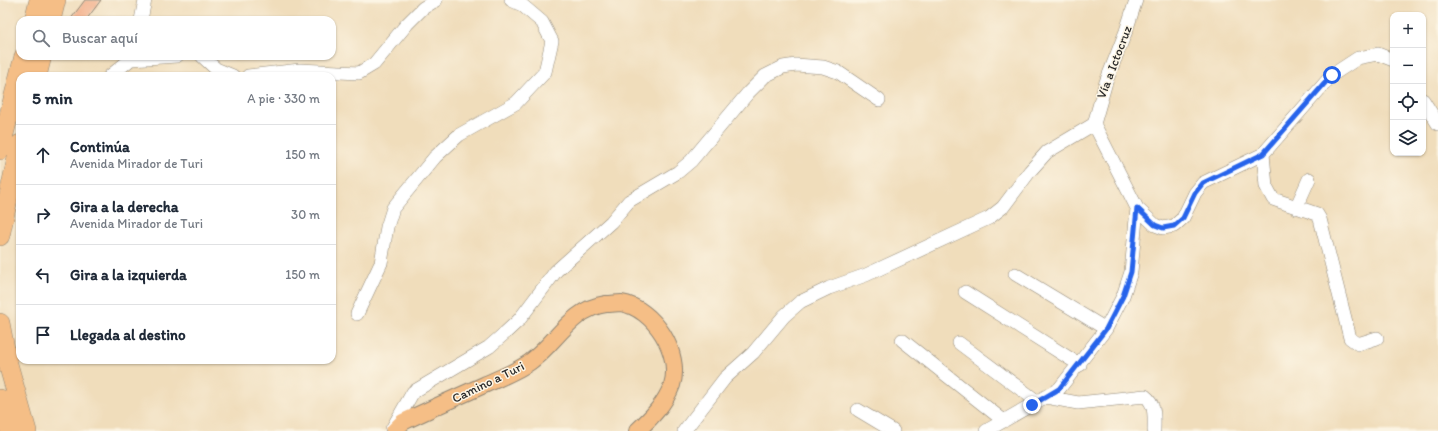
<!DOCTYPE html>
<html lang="es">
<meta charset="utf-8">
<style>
:root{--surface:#fff;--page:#f6f6f7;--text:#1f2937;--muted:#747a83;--line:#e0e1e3}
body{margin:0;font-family:Itim,sans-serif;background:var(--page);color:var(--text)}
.controls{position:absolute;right:12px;top:12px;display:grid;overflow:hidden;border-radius:8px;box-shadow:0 1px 3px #0004}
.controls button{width:36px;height:36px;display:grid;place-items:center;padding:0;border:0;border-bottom:1px solid var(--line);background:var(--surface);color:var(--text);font:20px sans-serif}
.stop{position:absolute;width:12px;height:12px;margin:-9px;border:3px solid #2563eb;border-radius:50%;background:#fff}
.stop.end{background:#2563eb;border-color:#fff;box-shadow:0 1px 4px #0008}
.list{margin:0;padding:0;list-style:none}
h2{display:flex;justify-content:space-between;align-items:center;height:52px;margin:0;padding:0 16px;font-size:17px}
h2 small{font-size:13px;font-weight:400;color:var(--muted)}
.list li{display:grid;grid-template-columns:26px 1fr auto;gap:12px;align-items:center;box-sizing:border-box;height:60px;padding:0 16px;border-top:1px solid var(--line)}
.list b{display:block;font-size:15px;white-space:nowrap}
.list p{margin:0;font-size:13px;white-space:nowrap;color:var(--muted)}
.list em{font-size:13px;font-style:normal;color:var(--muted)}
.icon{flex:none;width:22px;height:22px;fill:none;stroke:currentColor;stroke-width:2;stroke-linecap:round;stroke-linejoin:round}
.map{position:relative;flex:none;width:1438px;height:431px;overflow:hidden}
.search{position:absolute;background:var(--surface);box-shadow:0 1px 3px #0004;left:16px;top:16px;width:320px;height:44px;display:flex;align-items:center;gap:10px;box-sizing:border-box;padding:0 14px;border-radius:12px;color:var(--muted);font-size:15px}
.panel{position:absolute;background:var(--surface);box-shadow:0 1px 3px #0004;left:16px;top:72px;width:320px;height:292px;border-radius:12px}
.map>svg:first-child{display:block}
</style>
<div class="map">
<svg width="1438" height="431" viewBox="0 0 1438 431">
<rect width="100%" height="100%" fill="#fcf5e5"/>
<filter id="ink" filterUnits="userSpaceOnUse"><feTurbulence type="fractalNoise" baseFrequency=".025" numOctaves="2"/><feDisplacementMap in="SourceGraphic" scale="8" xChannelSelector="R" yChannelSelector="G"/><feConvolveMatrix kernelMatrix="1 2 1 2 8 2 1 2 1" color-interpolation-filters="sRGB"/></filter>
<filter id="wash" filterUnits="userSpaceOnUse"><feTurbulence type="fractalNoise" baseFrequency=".012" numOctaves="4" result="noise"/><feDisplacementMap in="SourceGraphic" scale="16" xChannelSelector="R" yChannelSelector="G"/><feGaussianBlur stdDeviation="0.9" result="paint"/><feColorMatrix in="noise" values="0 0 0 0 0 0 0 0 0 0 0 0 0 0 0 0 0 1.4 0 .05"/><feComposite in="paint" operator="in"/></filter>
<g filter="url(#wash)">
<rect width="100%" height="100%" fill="#f0ddbb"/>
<g id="blocks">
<!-- building -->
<path fill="#f2a881" d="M85,0H101L86,20H70Z"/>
</g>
</g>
<g filter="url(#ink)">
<use href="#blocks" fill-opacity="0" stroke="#8e8473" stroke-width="1"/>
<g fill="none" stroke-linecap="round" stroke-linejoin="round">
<!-- minor casing -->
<g stroke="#8e8473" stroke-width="14">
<path id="minor" d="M141,20L145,0
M202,56L216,69L233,76
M110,76L131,59L177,56
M248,76L300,70L359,73L374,64L407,24L423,8L436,0
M1423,100L1438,124
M1094,124L1106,82L1126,31L1136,0
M1263,154L1266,186L1273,199L1317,214L1320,219L1350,338L1358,344L1377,338
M1137,208L1155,225L1163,228L1174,226L1183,218L1195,193L1203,183L1263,154L1332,75L1358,58L1378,54L1393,60
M1296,208L1309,179
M1015,274L1106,329
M965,292L1080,365
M357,314L381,263L387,227L393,208L435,157L459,135L516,103L545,72L552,41L542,22L522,5L511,0
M902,340L1004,421
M959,343L1038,402
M1046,397L1078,403L1145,396C1156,404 1154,418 1154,431
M858,410L893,431
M392,429L413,392L489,347L505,333L519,320L556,271L611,222L629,201L678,172L691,161L748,93L765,76L783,67L796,65L823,67L838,72L879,100
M684,431L725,378L753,353L784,316L800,302L829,288L866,275L989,218L1003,207L1030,171L1047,152L1094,124
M986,431L1059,389L1106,329L1123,296L1131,272L1137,208L1094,124"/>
</g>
<!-- major casing -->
<g stroke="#8e8473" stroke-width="18">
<path id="major" d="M394,431L403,422C430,409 457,397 484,385C499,378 516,372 530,362C555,344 572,308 606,304C611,304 617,303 621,303C654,308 682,354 672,385C665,404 651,418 637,431"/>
</g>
<!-- highway casing -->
<g stroke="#8e8473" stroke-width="20">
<path id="highway" d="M34,20L39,0
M51,20L56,0
M37,76L42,56
M0,150L24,56
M0,236L20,144
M0,323L8,364L27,431
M0,399L10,431"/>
</g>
<!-- minor -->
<use href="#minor" stroke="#fff" stroke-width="13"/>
<!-- major -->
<use href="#major" stroke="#f5be86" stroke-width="16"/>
<!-- highway -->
<use href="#highway" stroke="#f5be86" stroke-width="19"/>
</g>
</g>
<g fill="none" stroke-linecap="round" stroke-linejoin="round" filter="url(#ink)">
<!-- route -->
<path stroke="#2563eb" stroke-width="5" d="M1032,405L1059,389L1106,329L1123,296L1131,272L1137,208L1155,225L1163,228L1174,226L1183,218L1195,193L1203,183L1263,154L1332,75"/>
</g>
<g text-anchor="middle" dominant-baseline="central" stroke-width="3" stroke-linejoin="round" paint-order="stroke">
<!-- street labels -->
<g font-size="13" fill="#2b2b2b" stroke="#fcf5e5">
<text transform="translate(1114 62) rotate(-69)">Vía a Ictocruz</text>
<text transform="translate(488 382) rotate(-26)">Camino a Turi</text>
</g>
</g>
</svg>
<div class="controls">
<button>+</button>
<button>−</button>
<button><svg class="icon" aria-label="locate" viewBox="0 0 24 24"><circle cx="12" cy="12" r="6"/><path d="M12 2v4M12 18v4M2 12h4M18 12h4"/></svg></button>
<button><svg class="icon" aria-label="layers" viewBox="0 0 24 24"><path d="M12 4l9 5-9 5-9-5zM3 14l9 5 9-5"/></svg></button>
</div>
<div class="stop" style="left:1332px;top:75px"></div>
<div class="stop end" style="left:1032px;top:405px"></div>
<div class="search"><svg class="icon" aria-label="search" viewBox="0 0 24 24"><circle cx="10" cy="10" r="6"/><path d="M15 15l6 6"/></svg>Buscar aquí</div>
<section class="panel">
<h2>5 min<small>A pie · 330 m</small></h2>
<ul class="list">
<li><svg class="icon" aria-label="ahead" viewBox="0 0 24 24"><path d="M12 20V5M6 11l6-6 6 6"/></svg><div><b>Continúa</b><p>Avenida Mirador de Turi</p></div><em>150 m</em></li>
<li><svg class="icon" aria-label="right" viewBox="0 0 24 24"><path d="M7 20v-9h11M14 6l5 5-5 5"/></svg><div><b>Gira a la derecha</b><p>Avenida Mirador de Turi</p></div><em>30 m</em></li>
<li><svg class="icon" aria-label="left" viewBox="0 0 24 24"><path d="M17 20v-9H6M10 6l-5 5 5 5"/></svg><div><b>Gira a la izquierda</b></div><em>150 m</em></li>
<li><svg class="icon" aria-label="arrive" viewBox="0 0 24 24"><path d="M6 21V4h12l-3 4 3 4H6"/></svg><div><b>Llegada al destino</b></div></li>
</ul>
</section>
</div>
